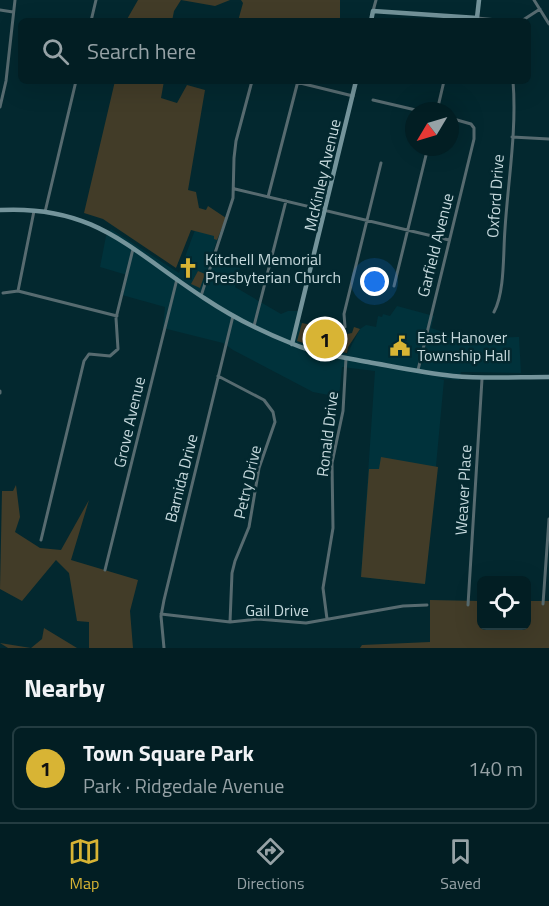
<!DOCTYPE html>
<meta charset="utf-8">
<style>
:root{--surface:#021e23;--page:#102b30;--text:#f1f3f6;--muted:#96a2a6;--line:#233c41;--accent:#d8b434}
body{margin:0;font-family:"Titillium Web",sans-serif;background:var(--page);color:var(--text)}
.controls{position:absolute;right:18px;bottom:18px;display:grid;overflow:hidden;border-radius:9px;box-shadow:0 6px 24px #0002}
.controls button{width:54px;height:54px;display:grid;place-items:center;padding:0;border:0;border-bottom:2px solid var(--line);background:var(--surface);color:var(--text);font:30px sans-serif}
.compass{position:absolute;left:405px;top:102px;width:54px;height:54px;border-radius:50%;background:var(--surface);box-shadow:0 6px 24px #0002;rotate:232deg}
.you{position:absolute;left:375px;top:282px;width:21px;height:21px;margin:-15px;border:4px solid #fff;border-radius:50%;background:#1a73e8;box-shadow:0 0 0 9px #1a73e833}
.badge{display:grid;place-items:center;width:39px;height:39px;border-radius:50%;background:var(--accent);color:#111;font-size:20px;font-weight:700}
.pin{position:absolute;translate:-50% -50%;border:3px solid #fff;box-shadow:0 2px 6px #0006}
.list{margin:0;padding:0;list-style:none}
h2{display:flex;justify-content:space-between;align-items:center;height:78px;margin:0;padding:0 24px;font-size:26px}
h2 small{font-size:20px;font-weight:400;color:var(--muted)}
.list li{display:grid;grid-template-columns:39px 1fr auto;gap:18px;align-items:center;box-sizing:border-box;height:84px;margin:0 12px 12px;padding:0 12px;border:2px solid var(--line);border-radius:9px}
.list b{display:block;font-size:22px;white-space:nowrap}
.list p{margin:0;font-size:20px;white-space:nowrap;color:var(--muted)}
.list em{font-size:20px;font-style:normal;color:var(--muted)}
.icon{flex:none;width:33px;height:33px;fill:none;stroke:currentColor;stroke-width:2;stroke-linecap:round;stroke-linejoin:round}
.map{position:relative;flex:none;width:549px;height:648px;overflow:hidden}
.search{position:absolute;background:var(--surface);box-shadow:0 6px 24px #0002;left:18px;right:18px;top:18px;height:66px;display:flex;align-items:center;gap:15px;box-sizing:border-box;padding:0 21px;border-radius:9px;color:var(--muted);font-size:22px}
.sheet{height:174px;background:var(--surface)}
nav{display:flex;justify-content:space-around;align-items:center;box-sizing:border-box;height:84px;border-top:2px solid var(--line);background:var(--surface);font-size:16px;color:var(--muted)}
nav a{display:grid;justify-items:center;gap:3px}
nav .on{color:var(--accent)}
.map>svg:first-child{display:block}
</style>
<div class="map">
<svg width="549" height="648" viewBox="0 0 549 648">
<rect width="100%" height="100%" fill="#03282f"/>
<!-- built -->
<path fill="#00323b" d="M111,229L179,273L195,230L219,235L212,254L220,257L219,260L240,268L235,287L281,314L288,311H299L296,320L302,323L298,342L347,354L360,329L366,325L376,327L378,316L382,317L383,314L390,316L397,306L434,316L431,328L461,338L519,337L521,373L461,372L459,380L437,378L444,380L425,584L361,577L375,371L342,367L339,397L313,392L233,350L223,343L163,328L165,307L122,295L127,275L100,267L106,236Z"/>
<!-- green -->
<path fill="#423c28" d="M138,0H230L215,6L181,0L174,11L172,21H126Z
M241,0H340V21H238L243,3Z
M115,81H164L161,98L177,103L187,85L205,90L188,190L196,192L199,208L206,210L208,206L226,218L217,240L214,239V236L191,230L176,268L103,219L84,213Z
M198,271L205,274L200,288L191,284Z
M302,323L338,331L343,335L352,333L354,327L360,329L348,347L347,353L324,349L297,341Z
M381,457L438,467L425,584L361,577L369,469H379Z
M16,485L20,517L15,532L40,548L61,550L89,500L71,560L138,580L130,611L133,648H89V622L77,621L69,573L56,560L22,601L0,589L2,491H13Z
M430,600L481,601L482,626H526L527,601H549V648H360L362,645L430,642Z
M44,628L77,648H8L0,643L31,648L42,639Z"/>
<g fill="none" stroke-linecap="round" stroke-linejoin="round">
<!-- street -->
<path stroke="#576b70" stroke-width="3" d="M534,0L549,24
M0,10L13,12
M373,11L376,0
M477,18L507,21
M91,21L96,0
M514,21L523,20L540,9
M292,81L353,96
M373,100L420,111
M0,107L6,81L15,0
M437,111L444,81
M512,137L549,139
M235,189L449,240
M268,197L298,81
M45,212L76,81
M394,286L428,147
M18,291L34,211
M3,293L18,291L117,316
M201,296L233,198L234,158L236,141L252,81
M494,312C505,292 503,253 505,229C508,181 517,130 513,81
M254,326L286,201
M345,327L344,314L381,163
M418,370L474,139V128L471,124L450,118
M218,376L264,400L273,412L275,422L259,468L249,527L235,561L232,573L230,622
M0,391V393
M41,540L84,361L89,354L110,356L118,349L116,318L133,249
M105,570L177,279
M543,604L549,519
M468,605L482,379
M161,614L230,622L258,619L306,623L403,606L427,605
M327,619L323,588L333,528L332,463L343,411L346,358
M164,648L161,616L164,600L233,316"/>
<!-- secondary -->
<path stroke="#74949b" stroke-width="4.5" d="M371,21L373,11L477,18L479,0
M0,210C96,205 130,250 204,298C231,316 262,332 293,344C316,354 343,357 368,362C396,367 425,373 453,376C485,379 517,377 549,377
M292,344L356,81"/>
</g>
<!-- icons -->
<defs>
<g id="church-bare" transform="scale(1.62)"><path d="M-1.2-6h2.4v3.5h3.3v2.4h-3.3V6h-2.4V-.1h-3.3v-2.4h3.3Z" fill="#d8b434" stroke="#03282f" stroke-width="2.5" paint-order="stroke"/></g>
<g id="civic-bare" transform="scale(1.62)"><path d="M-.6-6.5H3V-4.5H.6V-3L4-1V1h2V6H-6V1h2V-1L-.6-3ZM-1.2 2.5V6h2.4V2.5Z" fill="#d8b434" stroke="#03282f" stroke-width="2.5" paint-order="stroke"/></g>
</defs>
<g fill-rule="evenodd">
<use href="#church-bare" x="188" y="268"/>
<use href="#civic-bare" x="400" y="346"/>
</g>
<g text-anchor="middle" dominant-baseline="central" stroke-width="5" stroke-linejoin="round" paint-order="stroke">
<!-- street labels -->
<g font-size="16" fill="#c6d9dd" stroke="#03282f">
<text transform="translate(322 175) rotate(-77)">McKinley Avenue</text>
<text transform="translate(495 196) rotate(-86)">Oxford Drive</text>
<text transform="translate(435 245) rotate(-76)">Garfield Avenue</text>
<text transform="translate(129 422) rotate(-77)">Grove Avenue</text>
<text transform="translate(327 434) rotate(-83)">Ronald Drive</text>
<text transform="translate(181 478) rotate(-76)">Barnida Drive</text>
<text transform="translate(247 482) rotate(-77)">Petry Drive</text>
<text transform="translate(463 490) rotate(-87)">Weaver Place</text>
<text x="277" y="610">Gail Drive</text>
</g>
<!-- poi labels -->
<g font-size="16" fill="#c6d9dd" stroke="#03282f" text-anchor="start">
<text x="205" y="259">Kitchell Memorial<tspan x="205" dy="18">Presbyterian Church</tspan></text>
<text x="417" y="337">East Hanover<tspan x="417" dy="18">Township Hall</tspan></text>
</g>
</g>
</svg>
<div class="controls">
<button><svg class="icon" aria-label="locate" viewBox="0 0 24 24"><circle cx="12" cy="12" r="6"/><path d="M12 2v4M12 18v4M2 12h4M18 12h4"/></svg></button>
</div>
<svg class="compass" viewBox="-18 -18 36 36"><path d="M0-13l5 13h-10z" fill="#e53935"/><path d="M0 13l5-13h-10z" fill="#96a2a6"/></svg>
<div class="you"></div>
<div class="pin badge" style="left:325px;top:339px">1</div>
<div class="search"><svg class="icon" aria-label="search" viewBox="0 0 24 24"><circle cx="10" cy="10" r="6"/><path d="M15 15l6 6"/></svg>Search here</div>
</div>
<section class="sheet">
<h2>Nearby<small></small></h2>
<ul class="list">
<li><span class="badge">1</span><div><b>Town Square Park</b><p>Park · Ridgedale Avenue</p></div><em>140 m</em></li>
</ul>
</section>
<nav>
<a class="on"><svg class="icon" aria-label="map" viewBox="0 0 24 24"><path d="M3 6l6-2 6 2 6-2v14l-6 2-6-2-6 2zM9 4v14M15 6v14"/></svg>Map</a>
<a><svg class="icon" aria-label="directions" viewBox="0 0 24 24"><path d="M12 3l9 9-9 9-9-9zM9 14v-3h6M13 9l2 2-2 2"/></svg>Directions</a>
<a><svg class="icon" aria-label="saved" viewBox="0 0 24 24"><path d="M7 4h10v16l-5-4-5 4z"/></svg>Saved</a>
</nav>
